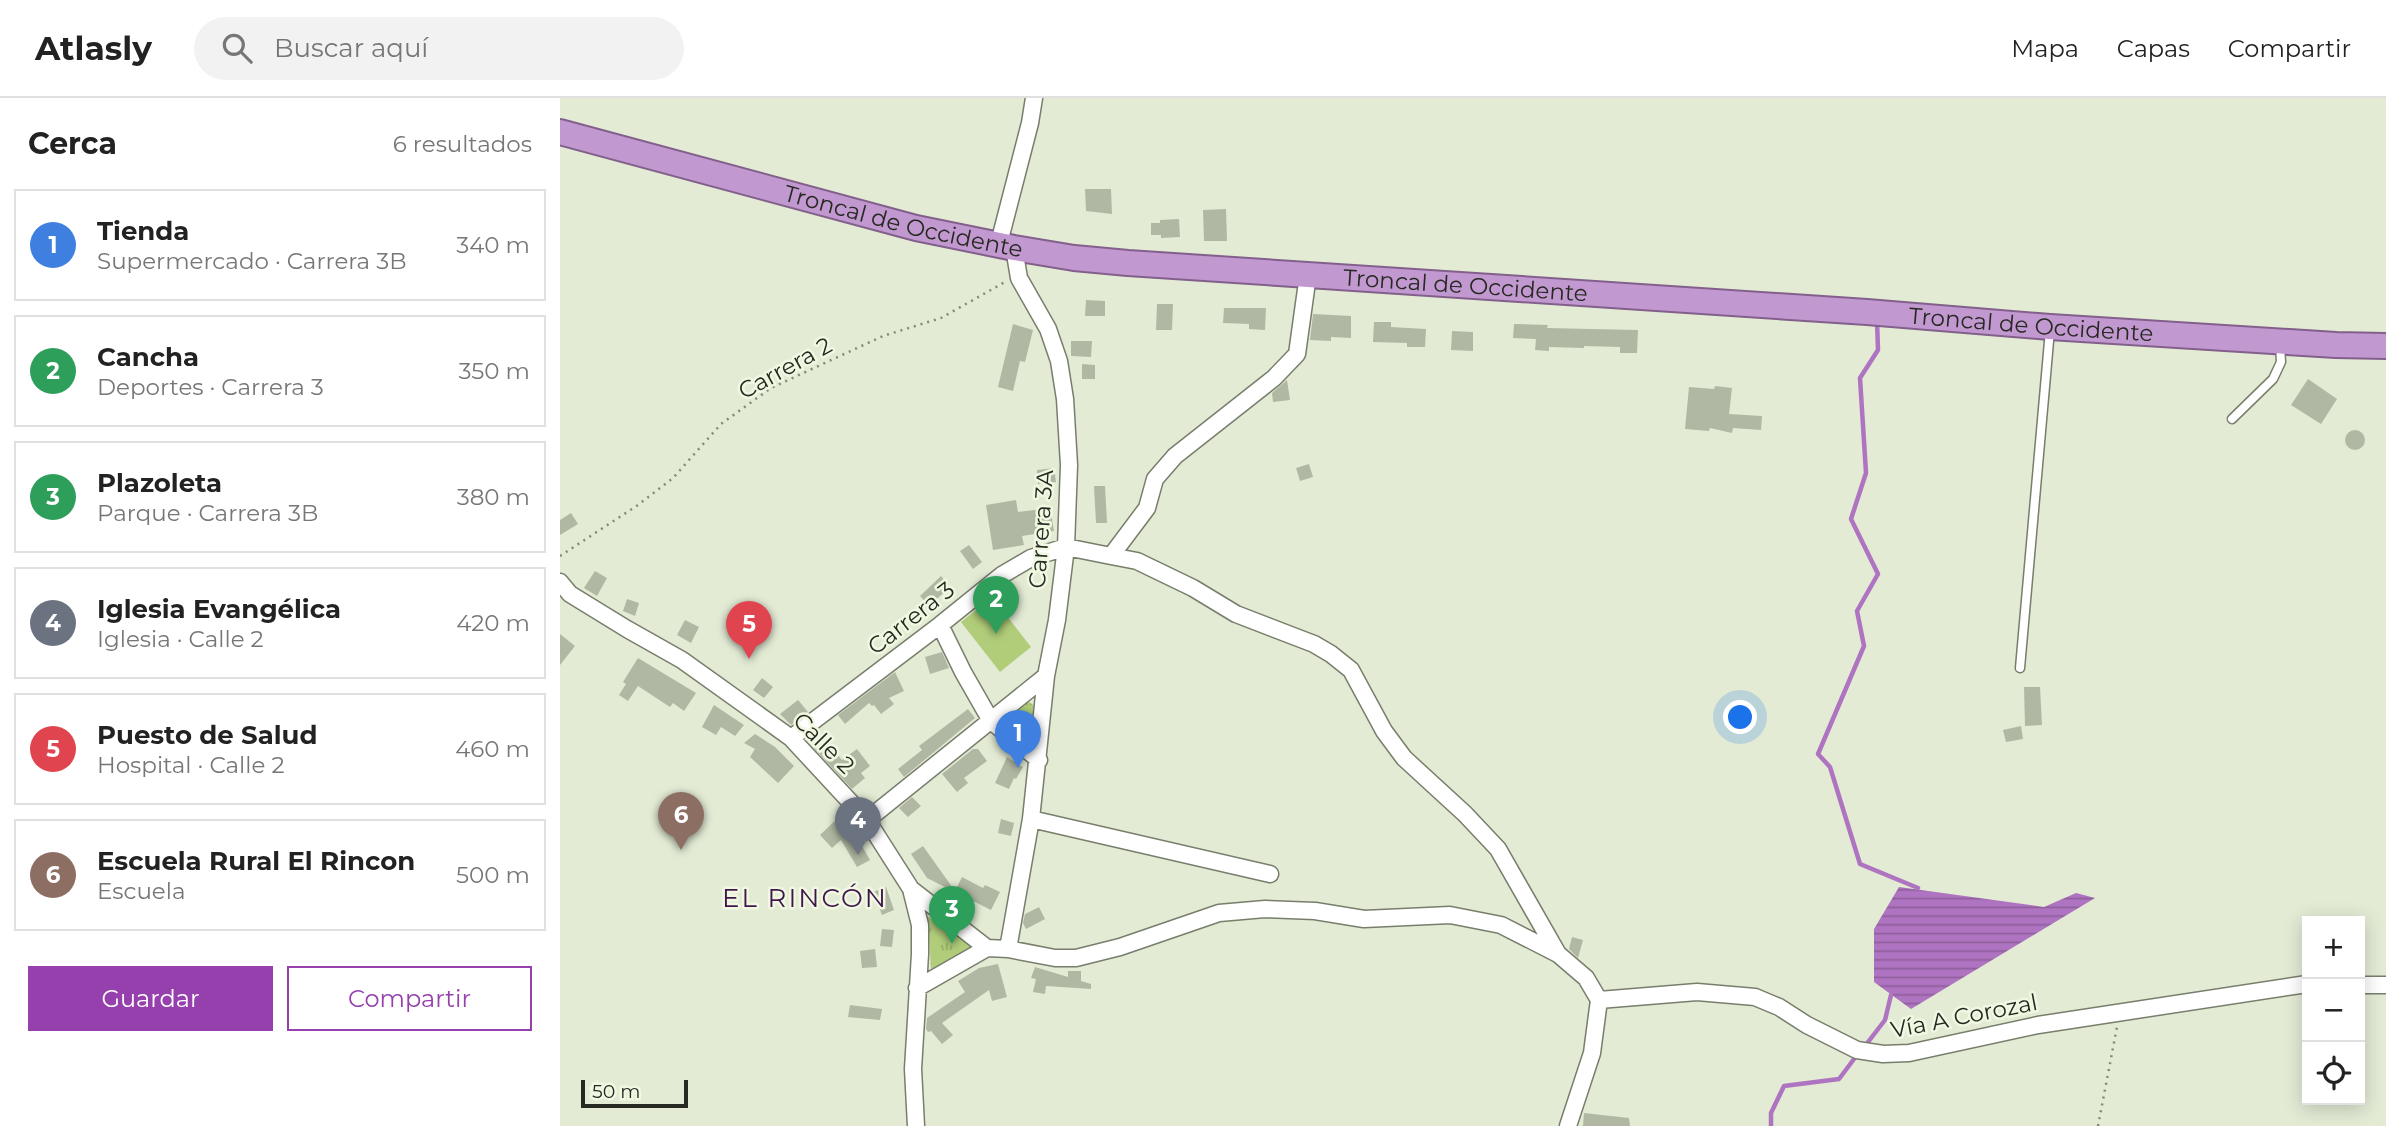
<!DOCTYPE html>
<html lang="es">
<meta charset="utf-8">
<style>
:root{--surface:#fff;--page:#f2f2f2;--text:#222;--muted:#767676;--line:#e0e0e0;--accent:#9640ae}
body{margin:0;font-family:Montserrat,sans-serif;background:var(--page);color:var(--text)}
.controls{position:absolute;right:21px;bottom:21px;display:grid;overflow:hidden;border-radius:0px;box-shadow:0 4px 18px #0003}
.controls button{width:63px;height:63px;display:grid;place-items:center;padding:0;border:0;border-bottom:2px solid var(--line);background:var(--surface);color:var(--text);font:35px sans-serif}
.scale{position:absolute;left:21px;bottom:18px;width:107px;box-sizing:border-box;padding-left:7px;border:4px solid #262921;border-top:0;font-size:19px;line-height:24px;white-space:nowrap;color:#262921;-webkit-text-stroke:5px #f0f8e2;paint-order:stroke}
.you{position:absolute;left:1181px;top:620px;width:24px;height:24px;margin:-18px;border:5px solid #fff;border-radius:50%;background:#1a73e8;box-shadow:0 0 0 10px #1a73e833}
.badge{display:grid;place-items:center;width:46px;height:46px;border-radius:50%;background:var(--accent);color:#fff;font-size:23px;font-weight:700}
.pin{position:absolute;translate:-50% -58px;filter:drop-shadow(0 2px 4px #0008)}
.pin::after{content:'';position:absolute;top:37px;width:24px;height:21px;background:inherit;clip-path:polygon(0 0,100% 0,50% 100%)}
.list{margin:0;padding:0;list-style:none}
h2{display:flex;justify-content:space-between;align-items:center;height:91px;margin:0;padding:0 28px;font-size:30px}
h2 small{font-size:23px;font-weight:400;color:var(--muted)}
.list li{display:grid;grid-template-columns:46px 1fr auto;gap:21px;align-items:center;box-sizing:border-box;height:112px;margin:0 14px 14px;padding:0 14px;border:2px solid var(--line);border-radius:0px}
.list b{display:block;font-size:26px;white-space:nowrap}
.list p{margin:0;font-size:23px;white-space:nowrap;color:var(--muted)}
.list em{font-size:23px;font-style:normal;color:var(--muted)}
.actions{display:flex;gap:14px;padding:21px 28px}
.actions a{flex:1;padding:16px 0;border:2px solid var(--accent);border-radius:0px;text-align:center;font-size:24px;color:var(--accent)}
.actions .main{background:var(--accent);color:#fff}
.icon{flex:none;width:38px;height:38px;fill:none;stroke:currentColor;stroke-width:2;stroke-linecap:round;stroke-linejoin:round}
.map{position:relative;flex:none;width:1826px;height:1028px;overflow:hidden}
header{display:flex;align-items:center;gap:42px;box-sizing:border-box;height:98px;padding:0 35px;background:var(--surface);border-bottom:2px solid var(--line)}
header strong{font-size:33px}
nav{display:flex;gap:38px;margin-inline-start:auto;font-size:24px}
.search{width:490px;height:63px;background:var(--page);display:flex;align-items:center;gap:18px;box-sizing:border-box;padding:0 24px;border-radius:38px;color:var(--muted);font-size:26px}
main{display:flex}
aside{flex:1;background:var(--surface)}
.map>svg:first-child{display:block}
</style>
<header>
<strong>Atlasly</strong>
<div class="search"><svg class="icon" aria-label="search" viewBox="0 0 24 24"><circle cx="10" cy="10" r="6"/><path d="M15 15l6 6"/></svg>Buscar aquí</div>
<nav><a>Mapa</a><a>Capas</a><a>Compartir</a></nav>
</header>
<main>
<aside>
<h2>Cerca<small>6 resultados</small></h2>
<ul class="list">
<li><span class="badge" style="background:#3f7fe0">1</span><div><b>Tienda</b><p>Supermercado · Carrera 3B</p></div><em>340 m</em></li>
<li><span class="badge" style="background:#2e9e5b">2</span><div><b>Cancha</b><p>Deportes · Carrera 3</p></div><em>350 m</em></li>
<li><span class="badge" style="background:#2e9e5b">3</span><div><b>Plazoleta</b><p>Parque · Carrera 3B</p></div><em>380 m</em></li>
<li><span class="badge" style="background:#6b7280">4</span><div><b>Iglesia Evangélica</b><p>Iglesia · Calle 2</p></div><em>420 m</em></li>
<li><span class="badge" style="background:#e0444e">5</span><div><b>Puesto de Salud</b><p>Hospital · Calle 2</p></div><em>460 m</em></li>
<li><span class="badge" style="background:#8d6e63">6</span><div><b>Escuela Rural El Rincon</b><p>Escuela</p></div><em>500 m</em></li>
</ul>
<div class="actions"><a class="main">Guardar</a><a>Compartir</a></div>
</aside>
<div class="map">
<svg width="1826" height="1028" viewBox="0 0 1826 1028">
<defs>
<pattern id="park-tufts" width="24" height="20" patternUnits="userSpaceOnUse" patternTransform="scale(1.75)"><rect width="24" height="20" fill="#b1cd7a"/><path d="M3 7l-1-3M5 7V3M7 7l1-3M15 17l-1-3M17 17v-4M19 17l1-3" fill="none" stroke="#98b069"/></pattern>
<pattern id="water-rules" width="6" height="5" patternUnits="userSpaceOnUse" patternTransform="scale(1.75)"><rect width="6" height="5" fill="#af74c1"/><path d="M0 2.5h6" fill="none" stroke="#8e5f9c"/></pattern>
</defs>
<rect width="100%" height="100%" fill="#e3ebd5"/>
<!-- park -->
<path fill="url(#park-tufts)" d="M464,601L475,608L472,642L442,628Z
M364,816L388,832L421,849L399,861L371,871L369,838Z"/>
<!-- pitch -->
<path fill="#b1cd7a" d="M432,499L471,549L440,574L401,524Z"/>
<!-- water -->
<path fill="url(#water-rules)" d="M1339,789L1484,809L1516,795L1535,800L1351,911L1314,884V831Z"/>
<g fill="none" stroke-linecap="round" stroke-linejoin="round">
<!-- stream -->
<path stroke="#af74c1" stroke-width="4.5" d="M1317,222L1318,252L1300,280L1306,375L1291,421L1318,476L1297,513L1304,548L1258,656L1270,669L1300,766L1358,790
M1305,948L1325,922L1331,897
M1211,1028V1015L1224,988L1279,981L1297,957"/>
</g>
<!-- building -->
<path fill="#b0b8a3" d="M525,91H551L552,116L526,113Z
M666,111L667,143H644L643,112Z
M619,121L620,139L601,140V137H591V125H600V122Z
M526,202L545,203V218H525Z
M597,206H613L612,232H596Z
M664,210H706L705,232L689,231V226L663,225Z
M753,216L791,218V240L771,239V243L750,242Z
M814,224H831V229L866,231L865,249H847V245L813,244Z
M453,226L473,232L465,264L460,263L453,293L438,289Z
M954,226L988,227L987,230L1078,232L1077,255H1060V249L1024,248V250L989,249V253L975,252L976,241L953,240Z
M892,233L913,234V253L891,252Z
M511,243H532L531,259L511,258Z
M522,266L535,267V281H522Z
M1748,281L1777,301L1761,326L1731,307Z
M727,282L730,302L713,304L712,295Z
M1155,288L1172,290L1169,316L1202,318L1201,332L1173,330L1172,335L1150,330L1149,333L1125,331L1129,289L1154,291Z
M1785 342a10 10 0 1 1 20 0a10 10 0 1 1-20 0Z
M749,366L753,379L740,383L736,370Z
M494,370L496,384L478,386L477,372Z
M534,388H545L547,425H536Z
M456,402L458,414L490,410L494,433L462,438L464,447L433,452L426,407Z
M11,415L18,426L0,437V422Z
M409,447L422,464L413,471L400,453Z
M35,473L47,480L37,498L24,490Z
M381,478L390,489L369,508L360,498Z
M67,501L79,505L75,518L63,513Z
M125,522L139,529L131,545L117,537Z
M0,536L15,548L0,567Z
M382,554L389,570L370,576L365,559Z
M78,560L136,595L124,613L113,605L110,609L78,588L68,603L59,597L66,586L63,584Z
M335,574L344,593L329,600L334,606L321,616L314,607L312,608L309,605L285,626L278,617Z
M202,580L213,589L204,600L193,592Z
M1464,589H1480L1482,627L1465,628Z
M238,602L248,614L231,627L220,616Z
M154,607L184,627L175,638L161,629L156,637L142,629Z
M408,611L415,620L344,679L338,671L362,652L359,648Z
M1461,628L1463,641L1446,644L1443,632Z
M195,636L215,649L234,668L218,685L190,659L195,651L184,645Z
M264,640L282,662L297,651L310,668L301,675L305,680L292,691L253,649Z
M413,651H418L427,663L404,680L408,685L397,694L382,676Z
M447,659L463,669L456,681L454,680L449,691L435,685Z
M352,699L361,708L348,719L339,710Z
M280,718L294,734L310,762L297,769L281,742L272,750L260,737Z
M441,721L454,725L451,738L438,735Z
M363,748L395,793L402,779L423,790L425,787L440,794L431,812L367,780L351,756Z
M326,789L334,812L322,817L313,794Z
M479,809L485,821L466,831L463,825L465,816Z
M322,831L334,832L332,849L320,848Z
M1012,839L1023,842L1018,860L1009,851Z
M315,851L317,869L302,870L300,853Z
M438,866L447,899L432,903L429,892L382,925L393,937L382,946L371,933L368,934L366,931L367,920L405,894L398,883L419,870Z
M475,869L508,879V873H521V883L531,886V891L486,888L485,896L473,894L476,881L471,880Z
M290,907L322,911L320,922L288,919Z
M1024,1015L1069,1020L1070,1028H1023Z"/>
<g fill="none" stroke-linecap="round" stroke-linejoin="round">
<!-- service casing -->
<g stroke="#777e6b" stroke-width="11">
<path id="service" d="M1672,321L1713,281L1721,264L1720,247
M1460,570L1490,232"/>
</g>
<!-- minor casing -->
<g stroke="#777e6b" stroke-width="19">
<path id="minor" d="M439,145L470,25L474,0
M551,458L577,463L633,490L676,516L754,546L771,556L791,572L824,633L844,660L905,716L938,751L998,856
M0,484L10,496L67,531L122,562L231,640L307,722L351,791L360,827V856L353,971L356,1028
M380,527L403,574L431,623L479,662
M231,640L380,527L442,477L471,460L506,449L551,458L587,410L595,381L615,358L714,280L737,256L748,177
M471,721L710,776
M307,722L486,578
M351,791L427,850
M448,851L471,721L486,578L497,522L506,449L509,367L505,301L499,263L488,231L459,180L454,150
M1800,887H1826
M357,890L427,850L448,851L495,860H516L560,849L659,815L705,811L755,813L804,821L890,817L941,827L998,856L1026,880L1039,902L1032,955L1008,1028
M1039,902L1137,894L1195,899L1219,909L1247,927L1297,952L1323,956L1349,955L1478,927L1747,886"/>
</g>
<!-- trunk casing -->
<g stroke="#82608b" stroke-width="28">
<g id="trunk">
<path id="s1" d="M0,34L356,130L454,150L514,160L568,165L1307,214L1490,229L1776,247L1826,248"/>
</g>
</g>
<!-- path -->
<path stroke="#838879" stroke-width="2.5" stroke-dasharray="2 5" stroke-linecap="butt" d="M0,458L78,407L113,380L161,326L211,290L323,238L381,220L445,184
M1538,1028L1557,929"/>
<!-- service -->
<use href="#service" stroke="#fff" stroke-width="8"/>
<!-- minor -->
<use href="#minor" stroke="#fff" stroke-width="16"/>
<!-- trunk -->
<use href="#trunk" stroke="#c298d0" stroke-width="24"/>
</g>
<g text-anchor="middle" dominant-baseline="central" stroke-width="5" stroke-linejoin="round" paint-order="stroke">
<!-- street labels -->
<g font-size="23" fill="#262921" stroke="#f0f8e2">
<text stroke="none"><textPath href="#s1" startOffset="355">Troncal de Occidente</textPath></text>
<text stroke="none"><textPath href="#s1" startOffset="922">Troncal de Occidente</textPath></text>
<text stroke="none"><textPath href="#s1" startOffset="1489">Troncal de Occidente</textPath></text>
<text transform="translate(225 270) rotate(-29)">Carrera 2</text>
<text transform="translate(481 431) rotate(-86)">Carrera 3A</text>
<text transform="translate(351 520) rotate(-38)">Carrera 3</text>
<text transform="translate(264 645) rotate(45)">Calle 2</text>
<text transform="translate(1404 918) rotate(-11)">Vía A Corozal</text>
</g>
<!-- quarter labels -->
<g font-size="26" letter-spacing="2" fill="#3f164b" stroke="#f0f8e2">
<text x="245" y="800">EL RINCÓN</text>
</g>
</g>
</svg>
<div class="controls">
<button>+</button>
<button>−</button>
<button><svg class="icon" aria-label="locate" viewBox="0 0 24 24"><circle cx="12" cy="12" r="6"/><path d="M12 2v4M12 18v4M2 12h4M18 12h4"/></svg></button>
</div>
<div class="scale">50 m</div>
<div class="you"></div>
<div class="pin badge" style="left:458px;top:670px;background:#3f7fe0">1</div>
<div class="pin badge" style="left:436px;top:536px;background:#2e9e5b">2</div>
<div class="pin badge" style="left:392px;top:846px;background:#2e9e5b">3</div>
<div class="pin badge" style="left:298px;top:757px;background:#6b7280">4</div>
<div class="pin badge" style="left:189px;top:561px;background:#e0444e">5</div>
<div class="pin badge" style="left:121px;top:752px;background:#8d6e63">6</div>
</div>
</main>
